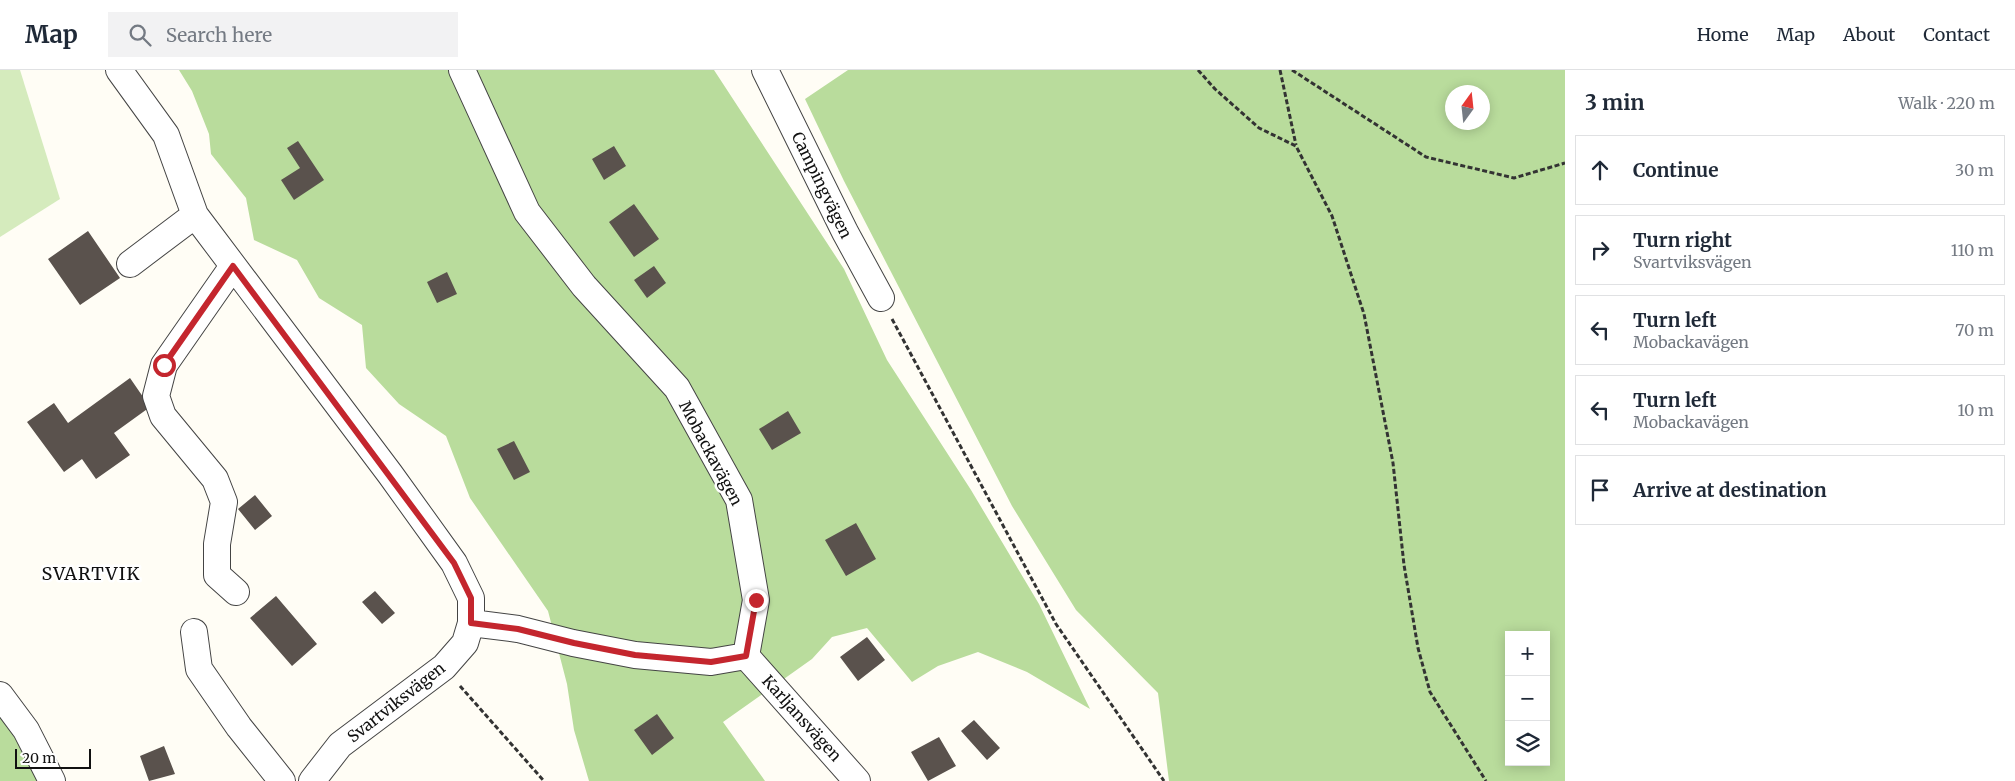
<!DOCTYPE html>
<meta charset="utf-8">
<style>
:root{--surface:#fff;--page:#f2f2f3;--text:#1f2937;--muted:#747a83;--line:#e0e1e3}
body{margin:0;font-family:Merriweather,serif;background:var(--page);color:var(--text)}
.controls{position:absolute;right:15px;bottom:15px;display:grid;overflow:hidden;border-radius:0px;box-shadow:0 2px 12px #0003}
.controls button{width:45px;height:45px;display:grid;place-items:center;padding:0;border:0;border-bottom:1px solid var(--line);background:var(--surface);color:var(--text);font:25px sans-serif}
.compass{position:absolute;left:1445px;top:15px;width:45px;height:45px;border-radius:50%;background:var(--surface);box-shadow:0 2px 12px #0003;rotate:15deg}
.scale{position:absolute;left:15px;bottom:12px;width:76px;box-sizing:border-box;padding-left:5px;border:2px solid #111;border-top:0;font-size:14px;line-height:18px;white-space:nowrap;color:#111;-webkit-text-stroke:4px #fff;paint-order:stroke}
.stop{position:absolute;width:15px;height:15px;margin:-11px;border:4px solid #c4262e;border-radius:50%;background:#fff}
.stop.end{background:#c4262e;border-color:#fff;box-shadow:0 1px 5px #0008}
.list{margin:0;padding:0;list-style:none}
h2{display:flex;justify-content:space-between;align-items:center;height:65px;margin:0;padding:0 20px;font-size:21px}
h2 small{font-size:16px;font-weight:400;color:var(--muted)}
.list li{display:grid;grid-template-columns:32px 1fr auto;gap:15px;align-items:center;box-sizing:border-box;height:70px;margin:0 10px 10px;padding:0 10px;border:1px solid var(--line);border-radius:0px}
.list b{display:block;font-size:19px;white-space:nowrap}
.list p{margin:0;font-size:16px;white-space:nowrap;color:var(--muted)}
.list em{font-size:16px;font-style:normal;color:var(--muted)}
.icon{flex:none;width:28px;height:28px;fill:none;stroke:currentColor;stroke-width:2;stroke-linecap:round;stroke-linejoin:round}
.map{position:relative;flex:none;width:1565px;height:711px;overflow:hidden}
header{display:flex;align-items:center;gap:30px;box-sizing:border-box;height:70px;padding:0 25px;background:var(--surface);border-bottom:1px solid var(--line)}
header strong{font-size:24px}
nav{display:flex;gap:28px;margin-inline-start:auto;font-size:18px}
.search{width:350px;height:45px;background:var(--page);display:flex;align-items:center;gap:12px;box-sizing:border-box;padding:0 18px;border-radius:0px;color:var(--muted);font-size:19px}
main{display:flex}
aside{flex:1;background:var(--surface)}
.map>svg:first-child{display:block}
</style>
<header>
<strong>Map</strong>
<div class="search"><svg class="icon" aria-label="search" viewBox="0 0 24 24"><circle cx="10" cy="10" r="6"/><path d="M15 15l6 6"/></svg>Search here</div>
<nav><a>Home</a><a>Map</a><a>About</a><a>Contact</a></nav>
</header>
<main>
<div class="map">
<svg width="1565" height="711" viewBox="0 0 1565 711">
<rect width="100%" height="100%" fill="#fffdf5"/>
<!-- green -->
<path fill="#d5ebbd" d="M0,0H20L60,129L0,167Z"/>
<!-- forest -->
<path fill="#b9dc9c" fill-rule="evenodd" d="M179,0H714L844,199L887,290L971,420L1039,534L1090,639L1027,602L978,582L938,596L912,612L867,558L832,567L812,589L723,652L765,711H589L574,660L567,614L548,541L470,428L446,366L399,334L366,298L362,255L319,228L297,190L254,170L246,128L211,84L209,64L192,21Z
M848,0H1565V711H1169L1158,623L1076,540L1012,436L844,111L805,29ZM1482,22V52H1452V22ZM1509,565H1546V692H1509Z
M0,625L52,711H0Z"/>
<!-- building -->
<path fill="#5a524d" d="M298,71L324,110L294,130L281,110L300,98L287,78Z
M614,76L626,96L604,110L592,89Z
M634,134L659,169L634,187L609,152Z
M88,161L120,208L80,235L48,189Z
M654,196L666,213L647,228L634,210Z
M447,202L457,224L437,233L427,212Z
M130,308L150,337L114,363L130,385L96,409L82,389L64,402L27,352L54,333L68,353Z
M788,341L801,363L772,380L759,359Z
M514,371L530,402L514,410L497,379Z
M255,425L272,446L255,460L238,439Z
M856,453L876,489L846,506L825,470Z
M375,521L395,543L382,554L362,532Z
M276,526L317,574L292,596L250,548Z
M867,567L885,590L858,611L840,587Z
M657,644L674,668L652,685L634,660Z
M974,650L1000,678L987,690L961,661Z
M939,667L956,696L928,711L911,682Z
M164,676L175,704L149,711L140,686Z"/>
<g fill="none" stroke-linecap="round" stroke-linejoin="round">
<!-- minor casing -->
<g stroke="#444" stroke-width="28">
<path id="minor" d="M119,0L166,65L195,145L390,404L454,493L471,528V553L465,573L444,597L340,675L312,711
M462,0L527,142L584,216L677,318L739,430L756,530L746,586L711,592L635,585L573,573L518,559L471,553
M765,0L845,162L881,228
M130,194L195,145
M233,196L164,295L156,326L163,346L215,409L224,432L217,474V505L236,522
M194,562L199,599L239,657L282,711
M746,586L857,711
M0,625L26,660L52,711"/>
</g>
<!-- path -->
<path stroke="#333" stroke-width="3" stroke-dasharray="5 2.5" stroke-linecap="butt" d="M1198,0L1215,19L1259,58L1296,76L1332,146L1364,244L1393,393L1404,495L1418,578L1430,622L1486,711
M1280,0L1296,75
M1292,0L1426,87L1514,108L1565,93
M892,249L1056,554L1164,711
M460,616L544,711"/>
<!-- minor -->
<use href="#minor" stroke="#fff" stroke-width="26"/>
</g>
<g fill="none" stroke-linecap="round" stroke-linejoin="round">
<!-- route -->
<path stroke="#c4262e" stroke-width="6" d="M164,295L233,196L454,493L471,528V553L518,559L574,573L635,585L711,592L746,586L756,530"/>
</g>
<g text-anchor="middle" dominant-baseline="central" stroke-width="5" stroke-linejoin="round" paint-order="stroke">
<!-- street labels -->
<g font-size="16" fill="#111" stroke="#fff">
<text transform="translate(822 115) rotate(64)">Campingvägen</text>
<text transform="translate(711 383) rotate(62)">Mobackavägen</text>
<text transform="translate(396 632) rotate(-38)">Svartviksvägen</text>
<text transform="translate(802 648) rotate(48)">Karljansvägen</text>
</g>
<!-- neighbourhood labels -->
<g font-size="18" letter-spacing="1" fill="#111" stroke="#fff">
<text x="91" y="503">SVARTVIK</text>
</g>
</g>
</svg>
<div class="controls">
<button>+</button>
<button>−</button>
<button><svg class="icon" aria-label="layers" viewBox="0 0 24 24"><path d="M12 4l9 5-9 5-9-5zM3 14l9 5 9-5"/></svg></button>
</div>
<svg class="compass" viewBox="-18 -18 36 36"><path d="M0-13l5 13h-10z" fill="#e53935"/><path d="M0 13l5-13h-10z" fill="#747a83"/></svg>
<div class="scale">20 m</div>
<div class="stop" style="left:164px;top:295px"></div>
<div class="stop end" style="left:756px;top:530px"></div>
</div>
<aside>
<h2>3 min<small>Walk · 220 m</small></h2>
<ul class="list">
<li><svg class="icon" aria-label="ahead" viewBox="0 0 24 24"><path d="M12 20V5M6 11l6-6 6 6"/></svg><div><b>Continue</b></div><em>30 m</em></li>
<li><svg class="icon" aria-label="right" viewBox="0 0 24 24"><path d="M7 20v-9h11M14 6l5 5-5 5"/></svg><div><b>Turn right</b><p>Svartviksvägen</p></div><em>110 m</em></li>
<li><svg class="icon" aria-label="left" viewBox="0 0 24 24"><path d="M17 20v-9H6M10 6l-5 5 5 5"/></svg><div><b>Turn left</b><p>Mobackavägen</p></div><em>70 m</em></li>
<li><svg class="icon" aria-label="left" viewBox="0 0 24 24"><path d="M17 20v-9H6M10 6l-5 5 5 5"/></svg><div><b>Turn left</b><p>Mobackavägen</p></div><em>10 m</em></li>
<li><svg class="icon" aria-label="arrive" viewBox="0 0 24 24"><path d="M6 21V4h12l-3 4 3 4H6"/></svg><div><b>Arrive at destination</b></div></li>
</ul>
</aside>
</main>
